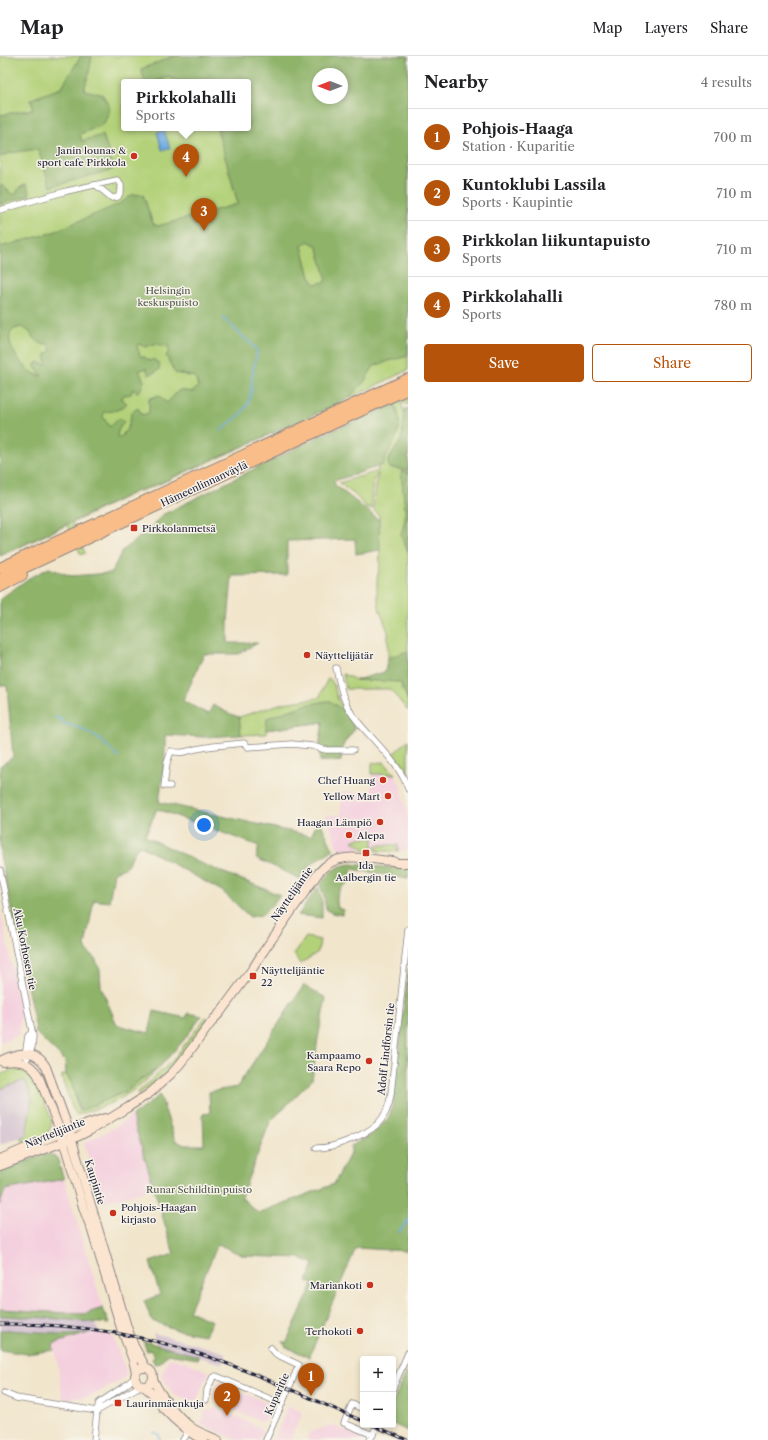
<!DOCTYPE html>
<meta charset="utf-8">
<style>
:root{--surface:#fff;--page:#f2f2f2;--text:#202124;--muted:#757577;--line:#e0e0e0;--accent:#b45309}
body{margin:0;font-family:"Libre Caslon Text",serif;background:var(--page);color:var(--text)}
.controls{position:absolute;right:12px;bottom:12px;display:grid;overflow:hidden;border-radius:4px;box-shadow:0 2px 6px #0003}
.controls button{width:36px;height:36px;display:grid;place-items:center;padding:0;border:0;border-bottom:1px solid var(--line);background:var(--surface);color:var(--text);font:20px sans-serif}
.compass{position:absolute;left:312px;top:12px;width:36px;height:36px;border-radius:50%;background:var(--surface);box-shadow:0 2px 6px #0003;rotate:270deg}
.you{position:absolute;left:204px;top:769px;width:14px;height:14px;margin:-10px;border:3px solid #fff;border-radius:50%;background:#1a73e8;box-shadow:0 0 0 6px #1a73e833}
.badge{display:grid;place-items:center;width:26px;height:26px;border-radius:50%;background:var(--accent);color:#fff;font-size:13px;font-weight:700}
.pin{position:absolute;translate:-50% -33px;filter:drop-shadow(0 1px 2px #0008)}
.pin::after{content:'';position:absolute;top:21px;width:14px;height:12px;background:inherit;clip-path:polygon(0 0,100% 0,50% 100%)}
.popup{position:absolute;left:121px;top:23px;width:130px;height:52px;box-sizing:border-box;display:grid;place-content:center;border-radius:4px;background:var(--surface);filter:drop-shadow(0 1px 3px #0005);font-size:13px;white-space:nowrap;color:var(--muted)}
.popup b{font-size:15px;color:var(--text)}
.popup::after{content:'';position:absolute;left:50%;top:100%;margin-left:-8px;border:8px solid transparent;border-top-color:var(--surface)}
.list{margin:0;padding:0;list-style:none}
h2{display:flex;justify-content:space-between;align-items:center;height:52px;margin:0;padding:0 16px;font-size:17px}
h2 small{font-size:13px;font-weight:400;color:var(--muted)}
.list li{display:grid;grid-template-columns:26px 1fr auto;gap:12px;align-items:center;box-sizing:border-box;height:56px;padding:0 16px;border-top:1px solid var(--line)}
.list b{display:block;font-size:15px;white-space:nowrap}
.list p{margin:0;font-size:13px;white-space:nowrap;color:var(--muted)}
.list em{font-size:13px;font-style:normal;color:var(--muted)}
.actions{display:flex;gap:8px;padding:12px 16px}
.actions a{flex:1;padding:9px 0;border:1px solid var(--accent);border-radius:4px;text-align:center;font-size:14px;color:var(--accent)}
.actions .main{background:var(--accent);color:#fff}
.map{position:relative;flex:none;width:408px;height:1384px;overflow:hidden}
header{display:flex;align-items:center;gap:24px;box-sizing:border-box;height:56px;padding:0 20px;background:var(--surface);border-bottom:1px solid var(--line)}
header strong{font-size:19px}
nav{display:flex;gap:22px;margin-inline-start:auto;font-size:14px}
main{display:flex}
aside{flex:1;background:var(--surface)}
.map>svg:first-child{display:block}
</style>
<header>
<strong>Map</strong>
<nav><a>Map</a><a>Layers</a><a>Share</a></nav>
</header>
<main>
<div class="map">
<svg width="408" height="1384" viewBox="0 0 408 1384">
<rect width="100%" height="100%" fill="#f7f3e8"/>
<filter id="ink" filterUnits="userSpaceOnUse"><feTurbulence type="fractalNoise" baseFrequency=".025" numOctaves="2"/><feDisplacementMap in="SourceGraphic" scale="8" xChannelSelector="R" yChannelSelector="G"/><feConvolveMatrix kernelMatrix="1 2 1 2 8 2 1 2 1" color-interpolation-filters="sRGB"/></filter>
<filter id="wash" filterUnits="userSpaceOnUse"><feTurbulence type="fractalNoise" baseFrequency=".012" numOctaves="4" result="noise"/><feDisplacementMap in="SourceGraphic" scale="16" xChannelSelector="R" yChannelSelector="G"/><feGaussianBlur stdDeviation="0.9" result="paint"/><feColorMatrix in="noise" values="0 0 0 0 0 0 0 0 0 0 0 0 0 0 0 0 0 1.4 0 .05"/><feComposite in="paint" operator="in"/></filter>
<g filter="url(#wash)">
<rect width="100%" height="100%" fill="#f1e5cb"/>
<!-- built -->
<path fill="#f4cfde" d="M372,718H395L401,731L408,761V794L398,795L338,793L326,759H341V736H372Z
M0,852L21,957L19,979L0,987Z
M132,1060L154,1132L102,1147L84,1087L110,1074Z
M64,1123L103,1252L84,1258L0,1253V1149L5,1134Z
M91,1276L112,1279L126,1315V1319L122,1324L95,1338L81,1342L63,1343L57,1302L53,1288Z
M169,1302L186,1306L209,1316L195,1348L174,1339L161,1320Z
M219,1326L274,1350L267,1364L262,1366L219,1348L214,1336Z
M288,1350L303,1356L290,1384H273Z
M216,1352L260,1371L262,1377L259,1384H237L200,1368L205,1356Z
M332,1369L363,1382V1384H306L310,1376Z"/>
<!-- industrial -->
<path fill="#d0bdce" d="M25,1024L32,1042L26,1079L0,1089V1033Z
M0,1260L50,1262L95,1267L99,1277L91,1276L80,1278L63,1279H57L56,1277L7,1274H0Z
M153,1277L195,1288L226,1297V1301L223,1308L157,1288Z"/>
<!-- green -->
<path fill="#b3d179" stroke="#6a7a5a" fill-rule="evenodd" d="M0,0H408V314L331,351L152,431L135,436L72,467L85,497L81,499L67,469L0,500ZM318,18H342V42H318ZM124,26H248V72H124Z
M408,342V349L401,346C407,358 404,378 399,390L408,391V655L390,633H346L343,618L356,624L385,616L388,602V576L380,555L377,540V523L380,508L379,459L374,455L373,452L378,417C370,427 372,441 371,453L365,450L355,439L339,427L378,415V355Z
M328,622C335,625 335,636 338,643C343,654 352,663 354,674C345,686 340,689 341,705H320V686L323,666L266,674V678L241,679L239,661L283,647L319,642Z
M408,684V717L401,706L393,698Z
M384,706L395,718H372V707Z
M359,782H373V794H365L353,785Z
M376,789H398V795H376Z
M300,832L303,833L271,877L269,875Z
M306,881L320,884L318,896L300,908L294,898Z
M206,961L209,963C188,991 167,1020 138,1039V1036L172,1005Z
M14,1008L23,1009L33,1017L52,1065C52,1078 36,1090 23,1085L20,1082L26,1079L32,1042L25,1024L0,1033V1019L9,1015L15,1011Z
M158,1013C147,1023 136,1033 123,1041C109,1049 92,1054 77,1059L73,1054L62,1023V1019L66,1018L72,1028L78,1052L80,1055L127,1035L141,1023Z"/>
<!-- forest -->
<path fill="#8eb369" stroke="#586a52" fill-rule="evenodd" d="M81,0H92L89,17L84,34L102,38C111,52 111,53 103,69L80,78L82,85L103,79L114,113L50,131L38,93L10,97L0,101V59L33,53L31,43L61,32Z
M174,0H408V300L389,305L374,310L364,326L348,343L331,351L152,431L135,436L0,500V191L51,177L119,148L132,139L143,138L153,168L158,170L238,148L217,72H248V26H181L169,21L155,26H145L141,13ZM318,18H342V42H318ZM308,185L317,190L326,221L325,226L315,228L310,221L302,190ZM22,271L30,276L33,282L42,288H49L51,295L46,298V309H44L40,306L35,308V311L42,320C28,320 0,286 13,274C15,272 19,272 22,271ZM138,288L146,291L154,288L168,290L169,295L166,300L175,317L195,321L198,330L193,336L179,334L167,347L159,339L149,343V357L142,359L138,352L132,356L128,371L121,381H117L118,375L124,365L119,362L110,371L103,361L104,356C113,355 121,355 127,347L121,343L124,339L131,338L133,333L137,336L140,335L144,325L139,315L146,312L149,319L159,314L160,308L153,303L150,305L143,300L141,301L137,291Z
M26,128L30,139L0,148V130H3L13,139L17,137L18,133Z
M395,348C408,378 390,384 383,409L334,425L335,429L379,464L380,494L356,498L355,483L287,485V519L232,520L228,566V587H258L238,598H204L183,645L208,658L213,649L228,657L239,661L241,679L204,681L165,679C166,702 162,724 159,746L311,780L319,763L333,794L311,808L300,823L256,802L259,790L157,753L145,780L207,810L280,839L263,859L250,861L222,835L139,789L125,812L114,816L109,846L94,844L85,890L87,895L95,902L100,914L101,931L117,969L149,977L154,955L186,962L188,957L202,960L183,985L158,1013L141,1023L127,1035L80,1055L72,1028L66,1018L65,1005L35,976L36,974L0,798V710L13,701L7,630L0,629V543L29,522L49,512L71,520L111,517L122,495L150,473L162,459L322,379Z
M408,352V414L390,412L388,408V404L402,383L405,353Z
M401,415L408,416V496L401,479L405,463V454Z
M408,595V645L400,626L356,624L385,616L388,602Z
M326,645C333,645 336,651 343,653L354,670V674C345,686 340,689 341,705H320V686L323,666L266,674L267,662L305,649Z
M350,808L408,813V823L352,813L349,826C338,834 335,839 338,852L343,854L342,859L332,857L326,853L324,840L320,829C328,817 335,810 350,808Z
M318,831L322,846V862L298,859Z
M408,912V1195L356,1192L309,1301L286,1291L282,1285L286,1287L313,1228L307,1225L314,1208L300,1202L244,1200L218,1188L189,1255L212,1265L205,1279L177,1274L152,1265L144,1245L160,1239L150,1206L174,1198L132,1060L160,1039L175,1084L184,1089H204L203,1058L210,1057L209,1036L237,1031L304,929L326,942L318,982L312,1024L270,1066L241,1141L258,1157L334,1128L351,1096V1090L371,1079L388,1063L393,1049Z
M50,1098L57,1102L64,1123L5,1134L0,1149V1115L43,1099Z
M103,1252L109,1268L50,1262L0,1260V1253L84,1258Z
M7,1274L56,1277L57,1279C69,1279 80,1278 91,1276L53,1288L54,1294L27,1298L0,1294V1274Z
M143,1285L198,1300V1303L168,1298L166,1299L161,1307L155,1308L152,1303L155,1301L150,1294L147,1295Z
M408,1312V1375L393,1368V1346Z"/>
<!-- water -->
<path fill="#6face1" stroke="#48678e" d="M164,74L170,92L162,94L157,76Z"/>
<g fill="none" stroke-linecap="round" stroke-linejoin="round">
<!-- stream -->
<path stroke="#6face1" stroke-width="1.5" d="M220,375L240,359L248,348L251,337L253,314L257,298L256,293L252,289L223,262
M55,662H60L63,667L80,672L100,683L118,701
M399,1176L408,1164
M154,1376L159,1379L160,1384"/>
</g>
</g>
<g filter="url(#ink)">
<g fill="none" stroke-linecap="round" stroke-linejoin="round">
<!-- street casing -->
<g stroke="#8a8483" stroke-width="7">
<path id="street" d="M0,154L67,135L117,124L121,128V135L118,141L112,142L96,129
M336,612C340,628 342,644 352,658C368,681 401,707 408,733
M170,730H164L167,707L171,695C184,699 190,693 202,692C216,689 230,689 244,687L248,691L292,688L312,690L326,694H353
M0,814L33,980L32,991L25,1007
M25,1000L28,980L32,976
M316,1092C328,1092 336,1089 347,1085C372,1075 387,1067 391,1038L408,873
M393,1332L408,1297
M4,1337L16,1342L97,1355
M206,1344L207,1334L213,1321L216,1320L282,1348
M363,1353L352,1348L344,1367L373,1379
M97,1355L140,1330
M94,1384L97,1355L99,1347L126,1329L135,1321
M183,1384L190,1373
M266,1384L299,1309L276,1298L271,1292
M370,1384L377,1369"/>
</g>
<!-- secondary casing -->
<g stroke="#8a8483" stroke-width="10">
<path id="secondary" d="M0,1005C16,997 35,991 46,1011L69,1074L127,1271L134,1290L146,1312
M3,1006C18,1004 29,1005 38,1019L61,1077L84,1154L92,1175L121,1272L133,1304L136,1316
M0,1103L61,1077L105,1062
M0,1110L79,1080L89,1075L127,1052L150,1037L171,1018L180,1008L214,963L219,958L253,912L263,896L319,816C339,793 367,804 393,805L397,807H408
M135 1321a9 9 0 1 1 18 0a9 9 0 1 1-18 0Z
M153,1323C160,1340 178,1361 192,1372C200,1377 209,1380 218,1384
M144,1331C153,1336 157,1344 163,1352C175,1365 187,1376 203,1384"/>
</g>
<!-- highway casing -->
<g stroke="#8a8483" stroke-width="12">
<path id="highway" d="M0,512L408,323
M0,523L408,333
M0,531L22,519"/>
</g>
<!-- street -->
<use href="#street" stroke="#fff" stroke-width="5.5"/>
<!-- secondary -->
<use href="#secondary" stroke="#fce5d0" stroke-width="8"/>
<!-- highway -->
<use href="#highway" stroke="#f8bd89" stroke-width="10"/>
<!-- rail casing -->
<g stroke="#22223b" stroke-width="3">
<path id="rail" d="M0,1268C70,1267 139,1277 206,1300C259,1318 311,1343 363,1365
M372,1369L407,1384"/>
</g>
<!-- rail -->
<use href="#rail" stroke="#f7f3e8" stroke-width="1.5" stroke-dasharray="4.5" stroke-linecap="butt"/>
</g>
</g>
<!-- markers -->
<g fill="#c8321e" stroke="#f7f3e8" stroke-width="1.5">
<circle cx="134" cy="100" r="4"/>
<rect x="130" y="468" width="8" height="8" rx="2"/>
<circle cx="307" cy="599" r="4"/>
<circle cx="383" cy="724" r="4"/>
<circle cx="388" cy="740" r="4"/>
<circle cx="380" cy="766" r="4"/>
<circle cx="349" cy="779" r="4"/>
<rect x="362" y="793" width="8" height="8" rx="2"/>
<rect x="249" y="916" width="8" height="8" rx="2"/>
<circle cx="369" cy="1005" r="4"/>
<circle cx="113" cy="1157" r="4"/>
<circle cx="370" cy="1229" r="4"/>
<circle cx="360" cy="1275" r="4"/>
<rect x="114" y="1343" width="8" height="8" rx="2"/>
</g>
<g text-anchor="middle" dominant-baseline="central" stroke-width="3" stroke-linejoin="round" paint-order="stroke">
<!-- poi labels -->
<g font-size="10" fill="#22223b" stroke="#f7f3e8" text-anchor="end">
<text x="126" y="94">Janin lounas &amp;<tspan x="126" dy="12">sport cafe Pirkkola</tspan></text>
<text x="142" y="472" text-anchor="start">Pirkkolanmetsä</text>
<text x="315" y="599" text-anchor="start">Näyttelijätär</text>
<text x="375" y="724">Chef Huang</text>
<text x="380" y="740">Yellow Mart</text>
<text x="372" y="766">Haagan Lämpiö</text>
<text x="357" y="779" text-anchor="start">Alepa</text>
<text x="366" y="809" text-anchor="middle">Ida<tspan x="366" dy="12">Aalbergin tie</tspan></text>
<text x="261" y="914" text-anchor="start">Näyttelijäntie<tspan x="261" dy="12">22</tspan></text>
<text x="361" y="999">Kampaamo<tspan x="361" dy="12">Saara Repo</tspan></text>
<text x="121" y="1151" text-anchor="start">Pohjois-Haagan<tspan x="121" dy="12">kirjasto</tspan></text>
<text x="362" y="1229">Mariankoti</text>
<text x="352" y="1275">Terhokoti</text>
<text x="126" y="1347" text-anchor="start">Laurinmäenkuja</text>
</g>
<!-- park labels -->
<g font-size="10" fill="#4e574e" stroke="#f7f3e8">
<text x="168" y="234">Helsingin<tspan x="168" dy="12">keskuspuisto</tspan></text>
<text x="199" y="1133">Runar Schildtin puisto</text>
</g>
<!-- street labels -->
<g font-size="10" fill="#22223b" stroke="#f7f3e8">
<text transform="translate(204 428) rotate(-25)">Hämeenlinnanväylä</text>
<text transform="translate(292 838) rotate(-55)">Näyttelijäntie</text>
<text transform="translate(25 893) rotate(79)">Aku Korhosen tie</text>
<text transform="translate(386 993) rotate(-84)">Adolf Lindforsin tie</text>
<text transform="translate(55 1077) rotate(-22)">Näyttelijäntie</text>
<text transform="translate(95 1126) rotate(73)">Kaupintie</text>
<text transform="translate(277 1338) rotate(-66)">Kuparitie</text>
</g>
</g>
</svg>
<div class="controls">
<button>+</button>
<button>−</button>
</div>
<svg class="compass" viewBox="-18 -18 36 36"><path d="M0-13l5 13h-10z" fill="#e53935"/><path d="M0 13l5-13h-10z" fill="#757577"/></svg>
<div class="you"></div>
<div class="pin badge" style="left:311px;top:1340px">1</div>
<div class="pin badge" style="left:227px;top:1360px">2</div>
<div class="pin badge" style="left:204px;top:175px">3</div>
<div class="pin badge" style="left:186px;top:121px">4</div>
<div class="popup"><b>Pirkkolahalli</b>Sports</div>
</div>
<aside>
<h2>Nearby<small>4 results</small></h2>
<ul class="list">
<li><span class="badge">1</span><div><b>Pohjois-Haaga</b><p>Station · Kuparitie</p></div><em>700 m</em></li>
<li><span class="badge">2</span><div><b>Kuntoklubi Lassila</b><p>Sports · Kaupintie</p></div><em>710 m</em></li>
<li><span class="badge">3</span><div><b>Pirkkolan liikuntapuisto</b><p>Sports</p></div><em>710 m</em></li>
<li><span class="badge">4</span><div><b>Pirkkolahalli</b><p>Sports</p></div><em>780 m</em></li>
</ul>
<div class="actions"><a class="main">Save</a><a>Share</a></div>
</aside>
</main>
